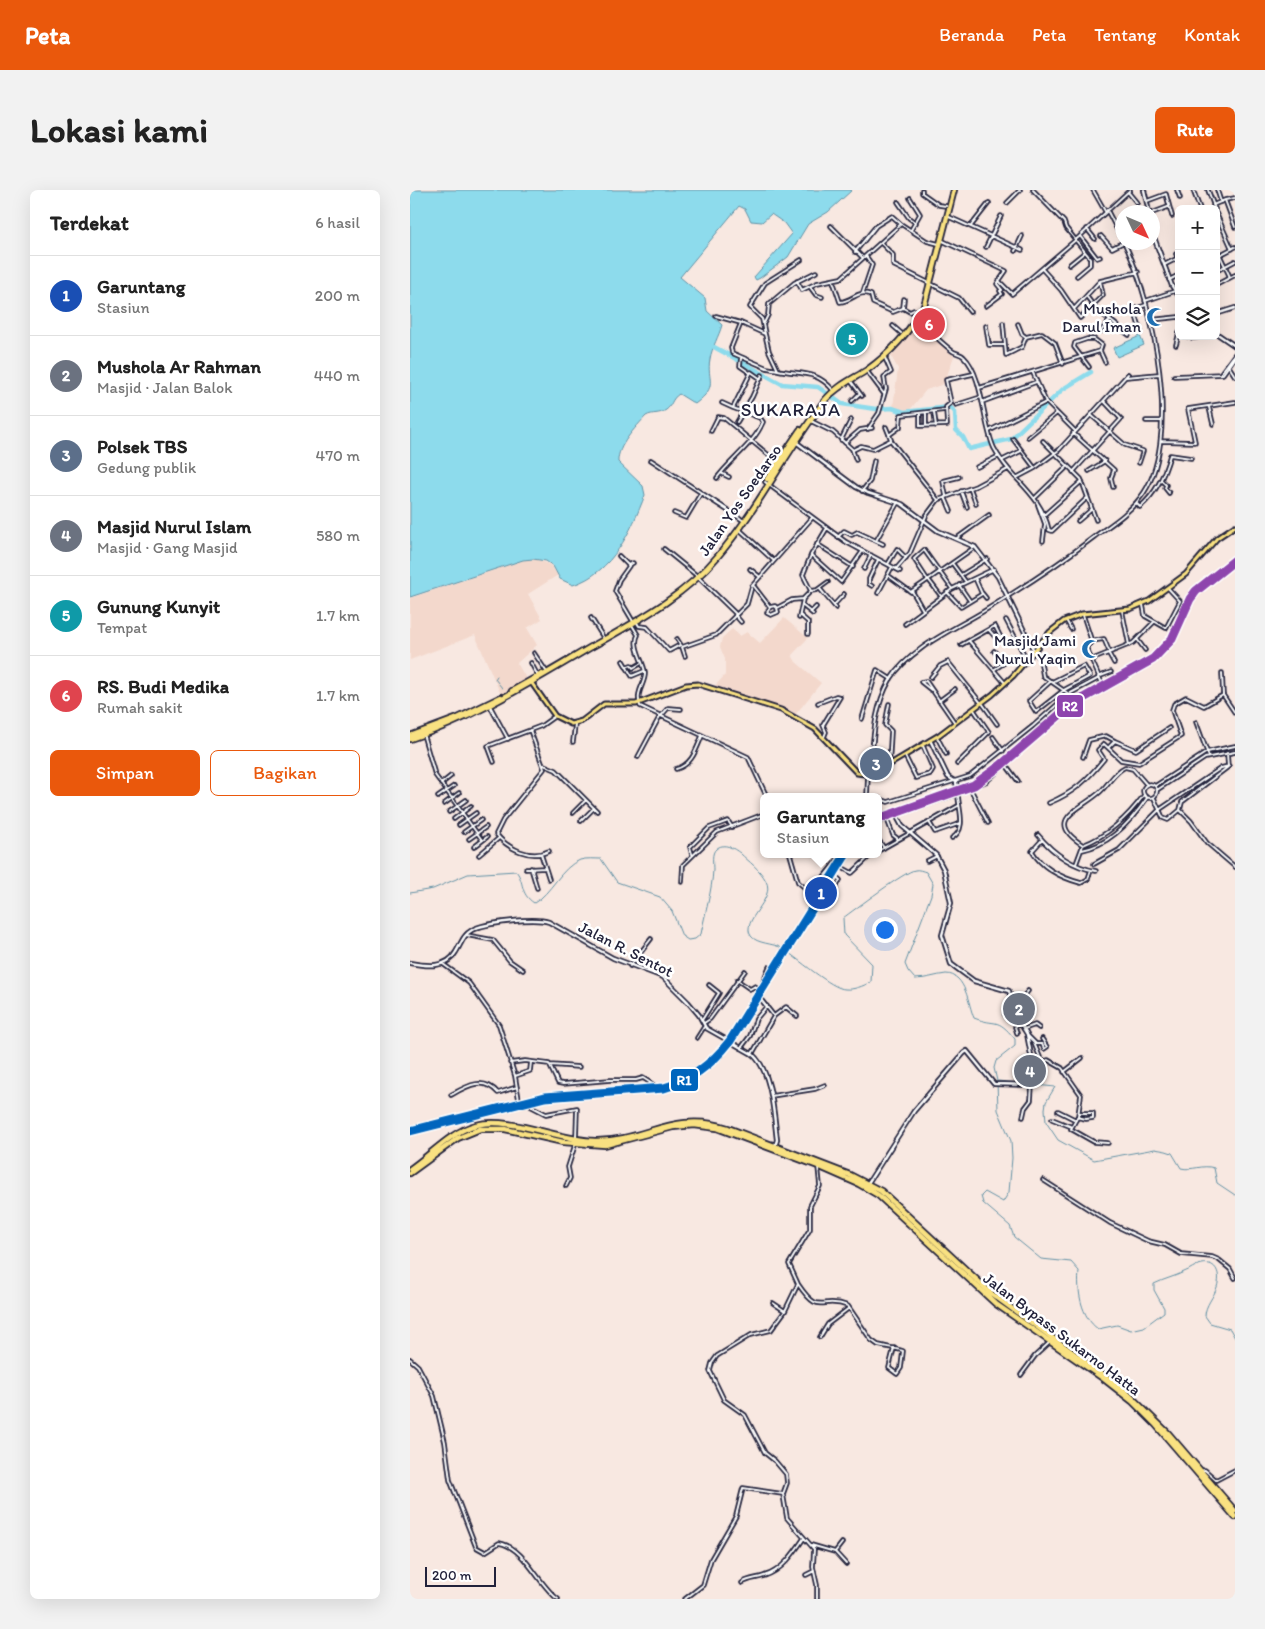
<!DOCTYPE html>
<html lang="id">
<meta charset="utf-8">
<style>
:root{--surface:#fff;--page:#f2f2f2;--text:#222;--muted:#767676;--line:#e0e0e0;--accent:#ea580c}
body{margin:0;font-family:Itim,sans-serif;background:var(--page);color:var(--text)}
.controls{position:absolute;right:15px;top:15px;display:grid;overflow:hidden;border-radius:8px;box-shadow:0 5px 20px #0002}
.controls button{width:45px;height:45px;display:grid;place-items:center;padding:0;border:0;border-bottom:1px solid var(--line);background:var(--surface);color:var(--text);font:25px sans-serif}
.compass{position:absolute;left:705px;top:15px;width:45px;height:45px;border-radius:50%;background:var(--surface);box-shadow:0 5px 20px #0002;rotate:134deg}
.scale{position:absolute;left:15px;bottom:12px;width:71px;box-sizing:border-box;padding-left:5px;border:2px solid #22223b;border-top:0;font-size:14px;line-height:18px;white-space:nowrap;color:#22223b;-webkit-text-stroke:4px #fff;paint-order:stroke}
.you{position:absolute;left:474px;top:739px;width:18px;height:18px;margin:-12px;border:4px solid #fff;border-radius:50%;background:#1a73e8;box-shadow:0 0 0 8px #1a73e833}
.badge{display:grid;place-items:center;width:32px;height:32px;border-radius:50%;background:var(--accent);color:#fff;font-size:16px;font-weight:700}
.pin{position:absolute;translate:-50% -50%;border:2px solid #fff;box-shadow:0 1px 5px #0006}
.popup{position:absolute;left:350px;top:603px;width:122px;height:65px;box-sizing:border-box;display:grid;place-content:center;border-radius:8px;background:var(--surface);filter:drop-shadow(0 1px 4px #0005);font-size:16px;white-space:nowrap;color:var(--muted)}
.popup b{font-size:19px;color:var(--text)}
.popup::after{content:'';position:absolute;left:50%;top:100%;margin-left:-10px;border:10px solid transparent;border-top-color:var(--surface)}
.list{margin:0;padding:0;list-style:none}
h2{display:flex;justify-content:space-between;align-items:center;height:65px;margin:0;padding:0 20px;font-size:21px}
h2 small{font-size:16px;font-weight:400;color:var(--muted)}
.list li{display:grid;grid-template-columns:32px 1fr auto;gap:15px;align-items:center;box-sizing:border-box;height:80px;padding:0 20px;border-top:1px solid var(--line)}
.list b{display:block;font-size:19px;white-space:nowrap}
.list p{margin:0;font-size:16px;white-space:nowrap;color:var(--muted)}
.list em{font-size:16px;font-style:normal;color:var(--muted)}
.actions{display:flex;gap:10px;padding:15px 20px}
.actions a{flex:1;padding:11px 0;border:1px solid var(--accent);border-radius:8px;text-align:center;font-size:18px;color:var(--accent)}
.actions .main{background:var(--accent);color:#fff}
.icon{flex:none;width:28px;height:28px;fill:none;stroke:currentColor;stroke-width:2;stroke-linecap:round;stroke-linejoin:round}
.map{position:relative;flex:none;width:825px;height:1409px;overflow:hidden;border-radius:8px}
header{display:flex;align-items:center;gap:30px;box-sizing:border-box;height:70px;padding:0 25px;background:var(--accent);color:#fff}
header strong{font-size:24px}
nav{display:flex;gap:28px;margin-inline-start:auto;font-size:18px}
.intro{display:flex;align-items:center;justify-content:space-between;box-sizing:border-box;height:120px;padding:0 30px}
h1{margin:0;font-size:35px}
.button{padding:12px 22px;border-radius:8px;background:var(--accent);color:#fff;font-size:18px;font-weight:700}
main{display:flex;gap:30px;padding:0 30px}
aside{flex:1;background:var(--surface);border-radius:8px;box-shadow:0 5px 20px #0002}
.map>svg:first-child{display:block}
</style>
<header>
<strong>Peta</strong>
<nav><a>Beranda</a><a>Peta</a><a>Tentang</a><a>Kontak</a></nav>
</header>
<div class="intro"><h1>Lokasi kami</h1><a class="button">Rute</a></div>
<main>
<aside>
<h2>Terdekat<small>6 hasil</small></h2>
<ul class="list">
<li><span class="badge" style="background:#1a4fb4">1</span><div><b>Garuntang</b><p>Stasiun</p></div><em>200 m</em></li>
<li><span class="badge" style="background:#6b7280">2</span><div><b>Mushola Ar Rahman</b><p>Masjid · Jalan Balok</p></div><em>440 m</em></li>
<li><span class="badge" style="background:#5c6f8a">3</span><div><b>Polsek TBS</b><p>Gedung publik</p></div><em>470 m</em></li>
<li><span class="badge" style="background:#6b7280">4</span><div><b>Masjid Nurul Islam</b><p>Masjid · Gang Masjid</p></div><em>580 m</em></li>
<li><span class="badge" style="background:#0f9aa8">5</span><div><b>Gunung Kunyit</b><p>Tempat</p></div><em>1.7 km</em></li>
<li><span class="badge" style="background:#e0444e">6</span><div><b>RS. Budi Medika</b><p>Rumah sakit</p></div><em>1.7 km</em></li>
</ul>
<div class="actions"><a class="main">Simpan</a><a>Bagikan</a></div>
</aside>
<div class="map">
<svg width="825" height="1409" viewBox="0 0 825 1409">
<rect width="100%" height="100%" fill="#f8e8e1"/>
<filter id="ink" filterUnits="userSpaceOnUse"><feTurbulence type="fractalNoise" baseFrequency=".02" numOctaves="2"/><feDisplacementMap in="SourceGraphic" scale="10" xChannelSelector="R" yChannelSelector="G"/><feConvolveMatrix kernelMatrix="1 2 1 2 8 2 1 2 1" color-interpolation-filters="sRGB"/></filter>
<g filter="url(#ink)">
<!-- built -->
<path fill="#f3d8cc" d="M508,133L544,166L534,194L516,200L499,221L483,217L488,179L481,166Z
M128,369L140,375L148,385L118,404L132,429L117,438L127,455L107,473L117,490L91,505L65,445L0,470V408L114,370Z
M374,428L398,448L382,465L386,472L411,493L385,525L361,514L304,497L315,485V469L310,457L312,448L322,439L330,446L337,442L350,453Z"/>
<!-- water -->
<path fill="#8ddbec" stroke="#6291a5" d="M0,0H442L418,22L398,34L378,67L350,88L346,90L344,87L382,44L374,33L361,24L352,32L341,31L335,19L329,16L270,87L295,108L297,121L312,135C309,146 302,157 300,169C296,191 310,195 285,214L269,204C261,209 262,216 256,220C249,225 243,222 236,226C226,237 207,256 208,272L233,296L235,305C221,341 203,382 163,395L150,389L143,376L136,371L123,369L113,370L0,407Z
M730,146L734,155L707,167L703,158Z"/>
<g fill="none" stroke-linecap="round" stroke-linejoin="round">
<!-- stream -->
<path stroke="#6291a5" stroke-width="1" d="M87,486L85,489L92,498
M0,703L23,699L58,684L106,681C115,692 109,703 124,713C141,704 151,677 170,670C176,668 185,669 191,669L207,692L250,707L262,721L272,746L278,750L285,749L291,744C295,723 302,701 303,680C303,673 301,663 306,659C314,652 323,658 330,663C339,672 350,679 356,691C366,710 330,730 341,746C347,754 363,753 372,758C386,767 422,799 435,799C444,800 453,796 461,792L462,774L434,745L433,728C444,720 495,681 505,680C508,679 513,681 516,682L523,694L521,705L495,774L498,781L505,789C516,789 526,785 536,784C556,784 558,814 564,828C587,837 586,826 605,849V856L586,871L584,878L587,891L588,920L601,951L602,968L599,1002L593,1012L575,1002L571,1006L573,1013L600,1036L604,1047L631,1069L661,1072L669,1081C667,1101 671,1127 688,1139L707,1135L721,1140L734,1137L754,1122V1118L744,1100V1094C754,1089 764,1087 774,1082C780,1080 785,1075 792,1074C807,1071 811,1085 807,1097C804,1107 795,1115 795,1126L800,1133L820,1139L825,1148
M588,891L645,897L636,912L635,919L636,932L648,950L684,970L745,959L756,961L762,963L771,978C782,981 793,974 804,978L807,993L825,1005"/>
<!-- river -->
<path stroke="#8ddbec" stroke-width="4.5" d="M304,157L372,194L408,197L432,214L466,219L482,218L494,222L540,217L545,222L546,240L553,247L559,259L601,249L653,199L681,182"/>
<!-- street casing -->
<g stroke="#22223b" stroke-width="5.5">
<path id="street" d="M512,0V3L529,15L536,16
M623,0L654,32L656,38L680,68V75L667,86
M683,0L695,21
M767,0L770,8
M783,0L790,19
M798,0L805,19
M807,0L811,12
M718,2L727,13
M500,8L510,24L501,40
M815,10L825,8
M737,11L756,4L762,26
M488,12L499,28L506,33
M597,13L610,0
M803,15L815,10L825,37
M697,20L712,49
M742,23L758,17
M806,23L822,59
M539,27L612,60
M421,36L453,68
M561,36L579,13
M677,39L685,49
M670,46L687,68L690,67
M691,46L702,58L714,52
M533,51L596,81L587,94L592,100L590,101L592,104L576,116
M471,53L483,65V75L549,108L560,122
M576,57L591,26
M806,57L820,87
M605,61L612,46
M445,62L466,36L482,26L491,34
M806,67L825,57
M659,75L675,62
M754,75L768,68L766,64
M632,79L651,100L670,128L693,105L690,91
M806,81L825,71
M759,90L769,85
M387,91L392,100L407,93L431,88L491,34L517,51L529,54
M423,91L430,112C443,111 448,99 461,105L463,113L483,122L493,118L500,122L504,120L508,122
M589,91L602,104L669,47L720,0
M806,95L825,85
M400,97L406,105L412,107
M453,102L462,75L456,66
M677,107L683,115
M735,111L765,101
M682,116L719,145
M493,118L494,109
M664,119L690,91L728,82
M306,126L331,133L355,144L359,161L368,180C392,185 406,180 423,200
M507,129C518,139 529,151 541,160C545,164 551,163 554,167C573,185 573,235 584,258C600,290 630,301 639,340L642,341L677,308
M740,130L769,127
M331,133L321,158L322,163L357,178L368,180
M354,133L358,125L359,114L384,93L406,82
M593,133L596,165L612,157L616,147
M608,134L612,144L616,147L632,143L645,153L653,174
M483,136L491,143
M576,136L579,155H594
M691,141L700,130
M731,142L724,119L736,115
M355,144L352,129L340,117L355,93L391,70
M776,146L783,148L798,146
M766,155L769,143
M331,168L330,176L340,183
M818,175L825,186
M679,177L664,157L665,153L677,149H684L692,155L690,161L695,172
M456,180L474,204
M623,183L636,212L665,241
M811,183L825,164
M764,186L813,184L825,167
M716,187L749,184
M440,190L452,206
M569,198L690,161
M442,211L449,204
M572,212L626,192
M312,213L323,218L341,182L351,189
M546,215L571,207
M799,217L803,234
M524,222L526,236
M510,224V236L537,235L536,217L541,213L536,190L563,184
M681,225L715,255L733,261L729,273
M401,231L423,242L442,259L446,270
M736,231H751
M327,232L342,207L352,185
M516,235V223
M476,237L482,252L528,310
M458,239L469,223L476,199L474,187L481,182L475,168
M301,241L308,227L314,228L367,272
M579,241L636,212
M663,243L704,280L701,288L703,297
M479,245L490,237L491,225L535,220
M618,247L647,223
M603,249L624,277
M431,250L441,230
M633,251L671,289L686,330
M751,251L785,252L778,219L825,212
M435,253L450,240L462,238
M443,260L451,256L463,259L481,250
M241,270L330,328
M593,270L611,261
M567,277L589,266
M679,281L695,271
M663,282L711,229L694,211
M311,283L319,287
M608,287L625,278L649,260L718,184
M307,288C321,269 344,254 353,232L350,228L323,218
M751,290L756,295L755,298L759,303
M355,292L436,352L490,381
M560,298L566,314
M452,301L460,291L464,271
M551,301L557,317
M295,306L334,331
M536,306L533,291L549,287
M535,307L541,321
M625,308L657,277
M726,313L730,317C746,303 754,286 760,265L781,268
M628,315L635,334L633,351
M264,323L276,328L291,303
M634,325L672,291
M668,331L682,319
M329,339L364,371
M428,347L434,341L442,345L447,342L473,354
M547,348L579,325
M467,349L488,312
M407,354L443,377
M254,359L286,385
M401,365L431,392L452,362
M209,366L219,376L209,390L205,401L224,433
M542,373L556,392
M478,374L487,359L496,368
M218,375L223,373
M340,379L350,387
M454,379L461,365
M486,379L500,363L516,326L528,310L566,296L598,279
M551,385L577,369
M479,386L501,402
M289,388L326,424
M517,389L504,369L514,360L542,399
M518,389L531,406
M343,395L360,417
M549,395L560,411
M462,396L459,394V389L468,370
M410,399L426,418
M401,401L407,400L418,392
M537,402L551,417L572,404L565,388
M468,403L482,377
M572,403L576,408
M424,415L434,404
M733,415L735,426L756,438L770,411L758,398
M393,416L403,424
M360,417L365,416L367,418L382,410L393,409
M360,417L357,423L361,425L368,422L367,418
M513,420L502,401L565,357
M712,420L719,455
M401,422L406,417
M325,425L331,432
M390,425L398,432V444
M673,425L682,452L676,457L694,498
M181,428L193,447
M389,428L393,409L401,401L393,385L401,365L417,338
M596,430L617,470
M656,430L661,439
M226,431L229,436L237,437L259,461L270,455
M495,434L542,399L584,379
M222,435L228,445C222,455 233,471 235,482C236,494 225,500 230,516L338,567L357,607
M267,449L272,457L306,445L337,414L342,396L402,328
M727,449L735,460
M559,451L595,493
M681,451L694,449L699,461
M551,455L585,436L591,448L587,449L579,440
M272,457L275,466
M584,461L594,473L585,479
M624,461L630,468L633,486L659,504
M124,463L136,481
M699,464L704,473
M681,470L723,453L744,432
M213,471L222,486L234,481
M121,473L128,486
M216,477L221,475L223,478L230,474
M812,483L813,505L825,523
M521,487L530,476L538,472L571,513
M688,487L701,482
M641,491L619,511L626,522L654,500L680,486L674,476L642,492
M511,492L516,491L545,533
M511,492L521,500
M529,511L545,499
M408,513L426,506L430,507L413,535L416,542L414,547
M572,513L587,534
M479,514L475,535L481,541L479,576
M80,516L98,549
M251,526L258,518L271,519
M452,529L467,480L481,489
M786,532L799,567
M120,540L134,579L93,630L86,644C98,659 121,670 139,661
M13,544L25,585L72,650
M527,547L536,564
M583,547L593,561
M163,552L165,534
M699,557L705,551L726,560L759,538
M495,566L506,588L520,584L523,579L513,556
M228,567L250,526
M673,567L679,550L696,546L705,551
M84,572L78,556L131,536L145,526
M547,574L579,542L564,520
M134,575L146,580L187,621
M596,575L608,591
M266,579C282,575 286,560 292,546
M460,585C463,553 463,519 480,490C500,458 543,440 574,421C612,398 649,374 684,347C700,335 718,324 730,308C774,254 743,110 714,52
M733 601a7 7 0 1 1 14 0a7 7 0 1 1-14 0Z
M31,594L41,586
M745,596L797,562L825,556
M561,600L578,633
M747,600L795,568L825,562
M28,607L44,596
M457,607L458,585
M468,608L478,612L560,586L623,536L659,504L689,488
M744,608L753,628L758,630L770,620L772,612L818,577L817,563
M639,613C665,602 676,591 694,569L688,560L694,554L711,570L729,573L771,546L762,520L764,514L776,507L794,516L813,505
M34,614L49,603
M770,620L781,631L797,653L825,677
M39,622L56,610
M163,623L176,610
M44,629L61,616
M477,629L483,645L488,649
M171,631L184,618
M519,632L525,642L551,633
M468,633L486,625
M49,635L66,623
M54,642L71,630
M628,645C643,663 663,677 686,681
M542,648C558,639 548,618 548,604L577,591L660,518L708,491
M59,649L76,637
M468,649L474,658
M632,650L622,661C632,678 652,688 671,693L678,689L681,680
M673,655C633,630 670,620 690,602C699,594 704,582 715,577L723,579L737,595
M673,655C699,645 718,627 734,605
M64,657L77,647
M672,660C700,655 722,630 737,608
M468,661L548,616
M131,664L139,689
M282,664L280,657L299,638L318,631L322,637
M380,664L388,692L401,703L432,664
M69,665L89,648
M517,671L527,666
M666,674L673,655
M684,674L709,660L749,620L811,578L819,576
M431,677L442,683L460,666
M121,678L127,698
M116,679L135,678
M420,681L430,690L423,703
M426,684L438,664
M272,692L273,675L307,642L354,624
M56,745L83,750L100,771L113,780
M33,774L59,793L89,835L105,886L109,910L136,924L167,918L166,948
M220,776L241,749
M327,790L340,799L345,796L350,799
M603,810L613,807L618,801
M595,824L599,817L604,816
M364,826L376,817L387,826
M292,830L309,803L299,795
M294,833L300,829L335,781
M614,839L625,835L629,838
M607,843L605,837L611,833
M618,846L626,854H632L634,859L637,857
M287,848L294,837
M632,849L637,857
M322,852L311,866L299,877L297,873C323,846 346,812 359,777
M624,853L632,872L638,870L652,878L671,905L668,926L661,939L684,952L698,953
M331,858L340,846L346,829L357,816
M342,864L364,826L349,807
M621,867L616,878L617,883L623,887
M100,873L115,871L139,874L148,893L153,894L200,890H226L233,888L244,895
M140,875L169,877
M654,882L672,868
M105,886L120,881L121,872
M41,905C57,896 73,886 88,903L107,897
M361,906L405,899L415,895
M648,921L666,930
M613,927L615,918L621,910L622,895
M667,927L676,929L683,928V923H669
M642,929L662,937
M633,990L700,1033L738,1051L755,1055L771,1064L802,1067L809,1070L820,1079L825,1088
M156,996L160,988L158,977L165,955
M388,1094C411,1128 410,1105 438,1116L461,1150L468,1155C476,1157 485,1158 493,1161L491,1178L487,1184L479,1178L484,1158
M363,1113L375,1121
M410,1147L418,1134L439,1118
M0,1169L8,1176L24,1206L35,1252L40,1290L66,1357L75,1362L89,1353C115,1357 129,1396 148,1409
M611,1185L625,1166L639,1153
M790,1281L795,1280L806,1290L825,1280
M401,1355L425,1362L436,1374
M425,1362L432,1353
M396,1385L404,1381
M332,1393C340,1388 346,1389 354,1386C372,1381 384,1363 394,1348
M275,1409L293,1395L301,1369L326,1326L333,1298L373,1304
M407,1409V1395L403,1377L404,1359L377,1328L373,1304L377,1293L376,1284L365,1271L355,1263L335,1225L314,1210L300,1181L302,1173L307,1166L341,1145L361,1140L375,1121L388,1094L379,1074L400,1039V1016L410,996L408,976"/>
</g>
<!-- secondary casing -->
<g stroke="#22223b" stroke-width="6">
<path id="secondary" d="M734,0L739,22
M742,42L762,96L769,106
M806,124L825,118
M806,143L825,156
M386,252L446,297L458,303L492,314L528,341L565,357L588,387L624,461
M0,773C16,776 37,779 46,762C51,754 53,745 62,740C74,733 125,727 139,732L203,768L253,787L278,812L289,825L296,838L342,864C362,880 364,926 367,950L365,956
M458,993L504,921L554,863L557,861L584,894L622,895L624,881L617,844L606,826L599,801L564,791L541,774L532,745L541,713L534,680L526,665L492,636L486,625L548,604L546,592L538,587L520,550"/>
</g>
<!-- primary casing -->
<g stroke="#22223b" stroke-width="7">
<path id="primary" d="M121,492L145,526L161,534L172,531L194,514H226L276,495L288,494L371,520L405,539L447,583L462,585L529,545L582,505L603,486L640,442L654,431L672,424L720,419L739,411L776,384L807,348L825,336"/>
</g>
<!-- highway casing -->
<g stroke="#22223b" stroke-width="8">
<path id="highway" d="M357,289L390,240
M102,501L132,484
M0,546L48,528L91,507
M0,549C64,528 118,494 176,460C223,433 273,408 308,366C349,318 377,259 416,209C427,196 443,189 457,180C480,164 501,140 514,116L544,0
M0,979C21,965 40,942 66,935C99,926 148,950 185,951C235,952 263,920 318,938L440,985L471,1001L582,1104L713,1199L758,1243L825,1321
M0,983L48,948L70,939H95L153,952L195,955L263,937L284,935L307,938L408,976L449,994L468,1005L586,1114L694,1189L722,1211L746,1235L825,1327"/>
</g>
<!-- street -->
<use href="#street" stroke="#fff" stroke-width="2"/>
<!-- secondary -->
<use href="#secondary" stroke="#fff" stroke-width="2.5"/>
<!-- primary -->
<use href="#primary" stroke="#f9e181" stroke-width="3"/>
<!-- highway -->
<use href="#highway" stroke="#f9e181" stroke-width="4.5"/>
<!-- rail-1 casing -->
<g stroke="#fff" stroke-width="12">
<path id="rail-1" d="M0,941L135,907L254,898C282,890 302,874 320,851L436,664"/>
</g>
<!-- rail-2 casing -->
<g stroke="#fff" stroke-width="12">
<path id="rail-2" d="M468,629L564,595L590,576L661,515L743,469L762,449L780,409L786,401L825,370"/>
</g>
<!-- rail-1 -->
<use href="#rail-1" stroke="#0065bd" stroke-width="9"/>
<!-- rail-2 -->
<use href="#rail-2" stroke="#8e44ad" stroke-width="9"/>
</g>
</g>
<!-- icons -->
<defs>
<g id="mosque-bare" transform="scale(1.5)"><path d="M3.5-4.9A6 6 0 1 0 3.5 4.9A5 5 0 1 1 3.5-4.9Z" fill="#1f6fb2" stroke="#fff" stroke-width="2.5" paint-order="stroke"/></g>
</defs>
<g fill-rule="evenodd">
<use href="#mosque-bare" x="746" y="127"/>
<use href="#mosque-bare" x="681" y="459"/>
</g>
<g text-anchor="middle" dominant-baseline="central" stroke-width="5" stroke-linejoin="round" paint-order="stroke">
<!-- poi labels -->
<g font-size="16" fill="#22223b" stroke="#fff" text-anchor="end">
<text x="731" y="118">Mushola<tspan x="731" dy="18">Darul Iman</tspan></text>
<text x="666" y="450">Masjid Jami<tspan x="666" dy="18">Nurul Yaqin</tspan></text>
</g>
<!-- street labels -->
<g font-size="16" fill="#22223b" stroke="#fff">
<text transform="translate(330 310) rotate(-55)">Jalan Yos Soedarso</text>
<text transform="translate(216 759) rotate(27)">Jalan R. Sentot</text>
<text transform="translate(652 1144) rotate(37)">Jalan Bypass Sukarno Hatta</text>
</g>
<!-- quarter labels -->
<g font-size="19" letter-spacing="1" fill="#22223b" stroke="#fff">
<text x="381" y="219">SUKARAJA</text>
</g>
</g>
<g stroke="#fff" stroke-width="2">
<rect x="646" y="504" width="28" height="24" rx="5" fill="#8e44ad"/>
<rect x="260" y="878" width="29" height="24" rx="5" fill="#0065bd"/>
</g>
<g font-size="14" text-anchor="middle" font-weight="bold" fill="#fff">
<text x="660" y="521">R2</text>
<text x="274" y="895">R1</text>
</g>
</svg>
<div class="controls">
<button>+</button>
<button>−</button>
<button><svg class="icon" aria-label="layers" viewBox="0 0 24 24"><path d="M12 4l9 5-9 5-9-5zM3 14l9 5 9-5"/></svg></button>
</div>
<svg class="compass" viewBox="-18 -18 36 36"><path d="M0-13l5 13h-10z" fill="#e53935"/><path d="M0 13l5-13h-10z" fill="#767676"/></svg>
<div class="scale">200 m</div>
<div class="you"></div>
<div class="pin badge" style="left:411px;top:703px;background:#1a4fb4">1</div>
<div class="popup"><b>Garuntang</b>Stasiun</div>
<div class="pin badge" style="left:609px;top:819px;background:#6b7280">2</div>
<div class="pin badge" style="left:466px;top:574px;background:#5c6f8a">3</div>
<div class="pin badge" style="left:620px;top:881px;background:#6b7280">4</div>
<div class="pin badge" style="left:442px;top:149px;background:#0f9aa8">5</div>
<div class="pin badge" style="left:519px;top:134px;background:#e0444e">6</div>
</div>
</main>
